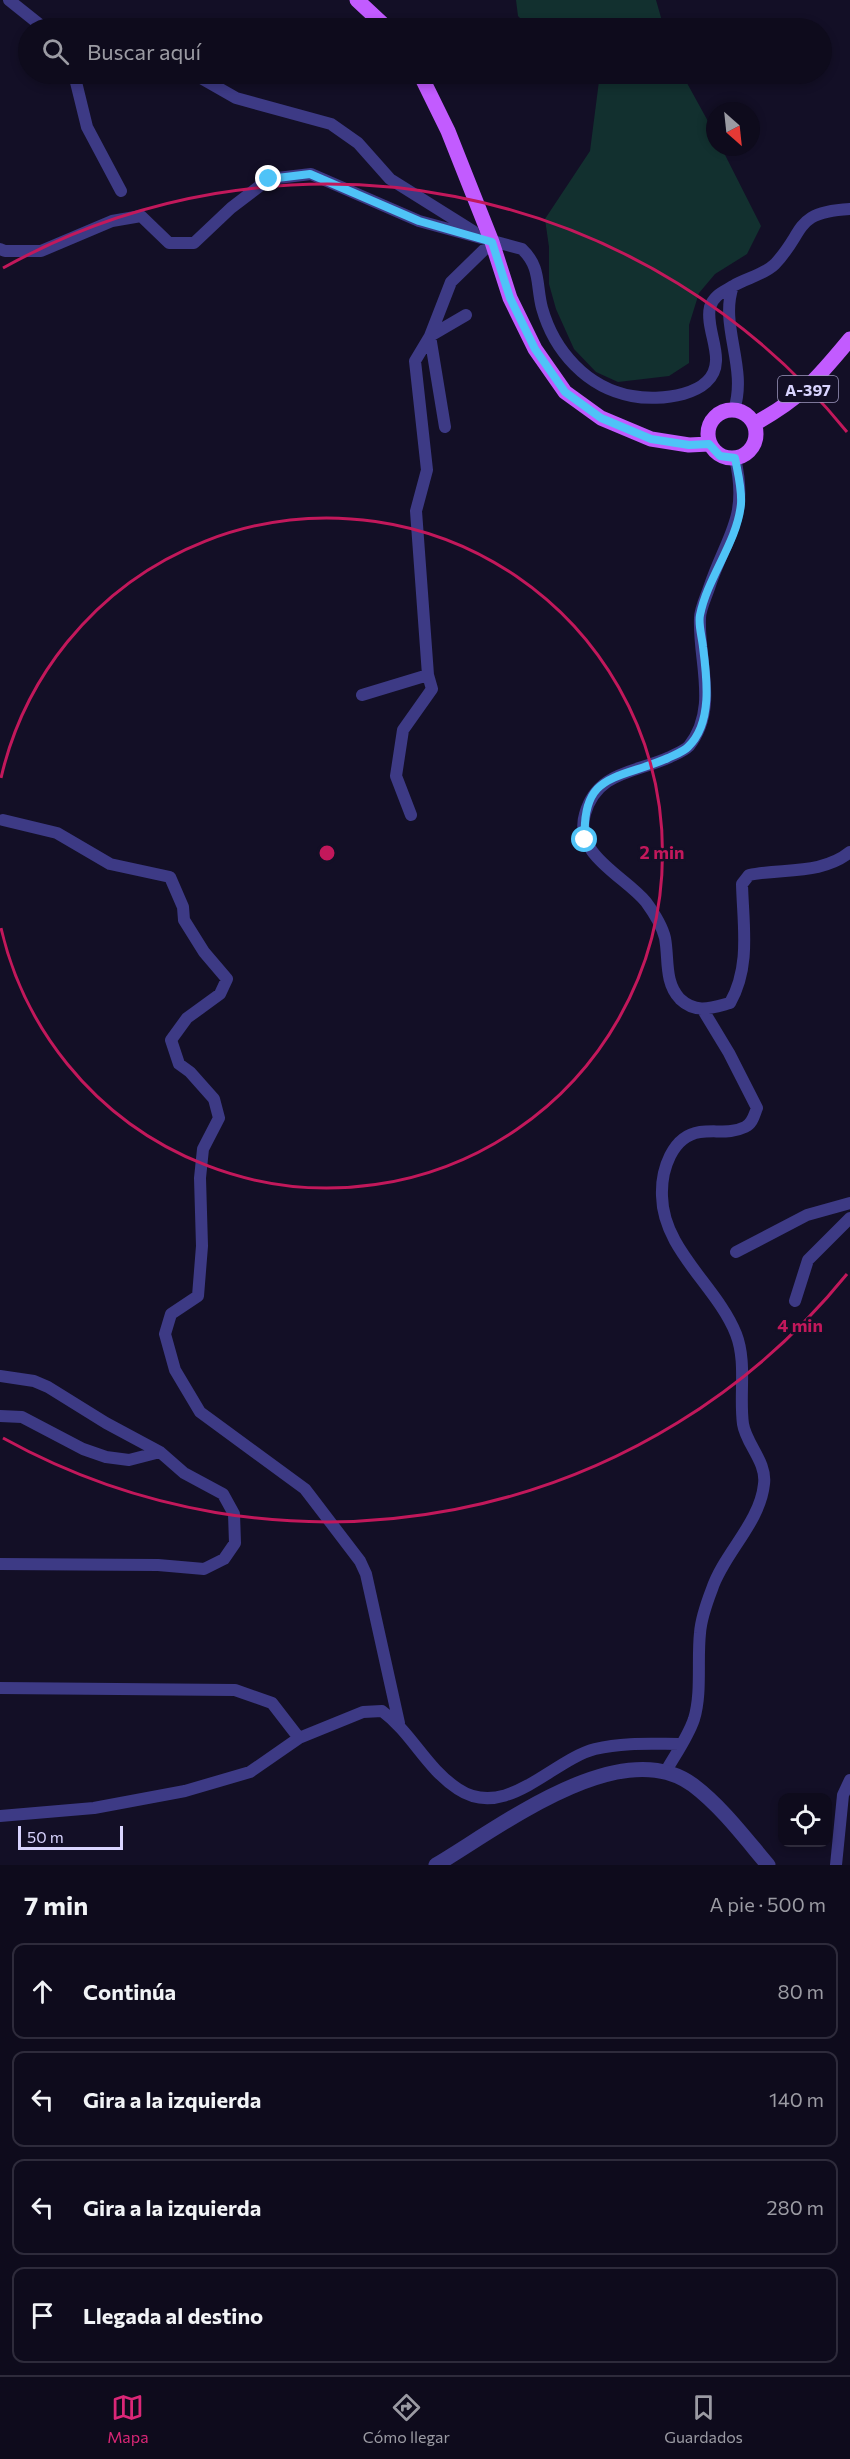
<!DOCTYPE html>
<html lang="es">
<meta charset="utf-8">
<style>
:root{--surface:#0e0b1c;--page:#1c1929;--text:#f1f3f6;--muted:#9b9ba3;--line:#2e2b3b;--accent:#db2777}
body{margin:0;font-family:Commissioner,sans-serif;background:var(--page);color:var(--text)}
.controls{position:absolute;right:18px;bottom:18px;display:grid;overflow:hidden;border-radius:12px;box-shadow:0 3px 9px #0003}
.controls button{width:54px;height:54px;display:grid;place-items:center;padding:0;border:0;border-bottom:2px solid var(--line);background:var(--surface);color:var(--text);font:30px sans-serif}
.compass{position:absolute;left:706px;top:102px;width:54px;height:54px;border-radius:50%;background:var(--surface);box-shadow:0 3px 9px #0003;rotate:153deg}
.scale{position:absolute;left:18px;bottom:15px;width:105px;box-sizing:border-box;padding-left:6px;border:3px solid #d9d4ff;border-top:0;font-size:16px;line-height:21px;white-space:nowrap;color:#d9d4ff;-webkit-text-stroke:4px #130f26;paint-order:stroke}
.stop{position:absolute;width:18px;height:18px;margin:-14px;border:4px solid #4fc3f7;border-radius:50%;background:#fff}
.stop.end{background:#4fc3f7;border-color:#fff;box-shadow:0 2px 6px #0008}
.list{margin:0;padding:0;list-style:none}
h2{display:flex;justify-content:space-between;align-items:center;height:78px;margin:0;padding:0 24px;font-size:26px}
h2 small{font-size:20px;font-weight:400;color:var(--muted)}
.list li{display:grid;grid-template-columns:39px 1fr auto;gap:18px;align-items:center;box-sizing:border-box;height:96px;margin:0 12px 12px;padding:0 12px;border:2px solid var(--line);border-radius:12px}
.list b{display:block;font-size:22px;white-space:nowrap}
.list em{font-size:20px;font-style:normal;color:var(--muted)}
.icon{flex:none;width:33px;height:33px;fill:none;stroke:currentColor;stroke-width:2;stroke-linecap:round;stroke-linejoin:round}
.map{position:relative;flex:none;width:850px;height:1865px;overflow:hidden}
.search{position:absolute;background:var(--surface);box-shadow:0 3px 9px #0003;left:18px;right:18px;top:18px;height:66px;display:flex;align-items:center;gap:15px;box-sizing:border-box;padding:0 21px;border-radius:33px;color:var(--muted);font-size:22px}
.sheet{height:510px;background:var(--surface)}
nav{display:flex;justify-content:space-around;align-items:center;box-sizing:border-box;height:84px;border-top:2px solid var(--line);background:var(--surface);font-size:16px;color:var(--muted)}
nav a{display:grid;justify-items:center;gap:3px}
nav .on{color:var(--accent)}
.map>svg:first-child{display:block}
</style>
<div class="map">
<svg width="850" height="1865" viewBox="0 0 850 1865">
<rect width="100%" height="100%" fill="#130f26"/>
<!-- green -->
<path fill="#12302f" d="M516,0H656L664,28H530L518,16Z
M587,74H682L715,134V147H721L761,226L747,254L715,274L699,293L689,325V363L669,376L618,382L596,372L574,349L556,309L549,284V247L545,219L590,151L599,81Z"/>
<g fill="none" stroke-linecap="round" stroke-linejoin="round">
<!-- minor -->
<path stroke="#3d3a85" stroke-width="12" d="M9,0L44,28
M74,74L87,127L121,191
M194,74L236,98L331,124L358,143L390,179L473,231
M0,249L5,251H41L112,221L141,216L169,243H194L231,208L269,179L311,174L419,221L522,249C541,267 536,285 542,308C554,351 587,388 632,396C658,401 715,397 716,361C717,345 706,323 710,307C714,295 723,292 733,286
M430,336L445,427
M430,336L466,315
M734,410C748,367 719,326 733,286C746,278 764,275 775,264C806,231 793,212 850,209
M735,458C749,519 727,534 709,588C706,597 700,609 700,618C698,661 719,708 689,746C684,751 676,754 670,757C635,773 597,771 585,814C573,855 625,876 646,902C654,913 662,925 665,938C669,959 664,982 680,999C696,1014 711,1008 730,1003C751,966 743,925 742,884L749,875C782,868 822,875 850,852
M362,695L428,675
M411,815L396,776L403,730L432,689L428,675L416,511L427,470L415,361L430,336L451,282L492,242
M3,820L57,833L110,864L170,877L183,907L184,920L204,952L227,979L220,994L187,1018L171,1040L179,1064L190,1072L214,1099L219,1118L203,1149L200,1178L202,1246L198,1296L171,1314L165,1334L175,1370L200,1412L305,1489L360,1561L366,1574L399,1723
M736,1252L807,1215L850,1203
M795,1301L808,1260L850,1218
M0,1376L34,1381L48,1387L106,1423L160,1452L184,1473L223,1494L234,1514L235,1543L224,1559L204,1569L158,1565L0,1564
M0,1416L22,1417L83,1449L106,1457L129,1460L160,1452
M0,1688L235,1690L272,1703L299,1738
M666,1771C675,1755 688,1737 694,1719C702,1693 697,1660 700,1633C701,1619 707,1602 712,1589C724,1553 760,1523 764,1484C767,1462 746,1444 743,1424C739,1395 747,1362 736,1334C717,1286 663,1250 662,1196C661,1170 672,1136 700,1132C715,1130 731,1134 745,1127C753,1123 754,1115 757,1108L729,1053L703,1010
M0,1816L94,1808L185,1791L250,1772L299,1738L363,1712L382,1711C412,1733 426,1768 458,1789C506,1821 552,1760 595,1749C624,1742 652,1744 682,1744
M836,1865L843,1795L850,1780"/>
<!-- tertiary -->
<path stroke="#3d3a85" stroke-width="15" d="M436,1865C499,1828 621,1732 693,1785C722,1807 745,1838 768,1865"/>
<!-- primary -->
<path stroke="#c25bff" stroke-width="15" d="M357,0L387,28
M420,74L448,131L492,242L510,298L535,349L565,392L601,418L651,439L689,445L709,444
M708 434a24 24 0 1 1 48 0a24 24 0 1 1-48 0Z
M754,424C800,399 817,379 850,339"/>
</g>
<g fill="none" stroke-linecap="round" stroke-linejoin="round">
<!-- route -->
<path stroke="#4fc3f7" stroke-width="8" d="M269,179L310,174L419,221L492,242L510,298L535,349L565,392L601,418L651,439L689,445L709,444L720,456L735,458C738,474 742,488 741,504C737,543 708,576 700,615C698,624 702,637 703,647C707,678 713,723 688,747C683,752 674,755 668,758C619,780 581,771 585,840"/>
</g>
<!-- distance rings -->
<g fill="none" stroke="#c2185b" stroke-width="3">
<path d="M1 778A335 335 0 1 1 1 928"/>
<path d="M847 1274A669 669 0 0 1 3 1438M3 268A669 669 0 0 1 847 432"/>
</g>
<g text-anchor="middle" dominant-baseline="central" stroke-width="5" stroke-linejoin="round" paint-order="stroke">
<!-- shield labels -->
<rect fill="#130f26" stroke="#9e99be" stroke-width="1.5" x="778" y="376" width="60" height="26" rx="4.5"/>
<g font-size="16" font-weight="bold" fill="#d9d4ff">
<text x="808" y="389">A-397</text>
</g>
</g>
<circle cx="327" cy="853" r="9" fill="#c2185b" stroke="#130f26" stroke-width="3"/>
<g font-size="18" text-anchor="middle" font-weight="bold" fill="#c2185b" stroke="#130f26" stroke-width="5" stroke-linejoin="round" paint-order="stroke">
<text x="662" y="859">2 min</text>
<text x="800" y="1332">4 min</text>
</g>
</svg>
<div class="controls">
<button><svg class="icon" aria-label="locate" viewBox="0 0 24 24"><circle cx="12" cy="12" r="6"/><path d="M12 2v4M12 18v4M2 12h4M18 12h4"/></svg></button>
</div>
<svg class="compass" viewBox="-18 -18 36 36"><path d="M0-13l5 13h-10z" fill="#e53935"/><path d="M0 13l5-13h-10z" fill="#9b9ba3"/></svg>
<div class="scale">50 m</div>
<div class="stop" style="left:585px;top:840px"></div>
<div class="stop end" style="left:269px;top:179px"></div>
<div class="search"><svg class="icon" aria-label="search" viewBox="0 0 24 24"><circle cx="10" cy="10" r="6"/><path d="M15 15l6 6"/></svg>Buscar aquí</div>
</div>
<section class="sheet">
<h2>7 min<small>A pie · 500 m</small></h2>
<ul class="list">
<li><svg class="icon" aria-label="ahead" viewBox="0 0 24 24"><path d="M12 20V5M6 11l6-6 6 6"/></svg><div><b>Continúa</b></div><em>80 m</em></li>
<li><svg class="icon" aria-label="left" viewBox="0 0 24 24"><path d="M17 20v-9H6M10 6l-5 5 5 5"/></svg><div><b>Gira a la izquierda</b></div><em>140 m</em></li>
<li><svg class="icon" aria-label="left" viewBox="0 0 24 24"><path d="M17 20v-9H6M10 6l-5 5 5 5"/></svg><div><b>Gira a la izquierda</b></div><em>280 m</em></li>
<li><svg class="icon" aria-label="arrive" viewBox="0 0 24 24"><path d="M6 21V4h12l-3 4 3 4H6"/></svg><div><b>Llegada al destino</b></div></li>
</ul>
</section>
<nav>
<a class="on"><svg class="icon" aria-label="map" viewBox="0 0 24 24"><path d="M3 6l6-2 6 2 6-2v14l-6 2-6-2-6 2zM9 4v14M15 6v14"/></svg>Mapa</a>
<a><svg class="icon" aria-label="directions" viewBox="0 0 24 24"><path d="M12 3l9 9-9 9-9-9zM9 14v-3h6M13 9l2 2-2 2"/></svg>Cómo llegar</a>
<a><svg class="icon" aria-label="saved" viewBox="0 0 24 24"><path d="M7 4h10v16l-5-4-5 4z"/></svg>Guardados</a>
</nav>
